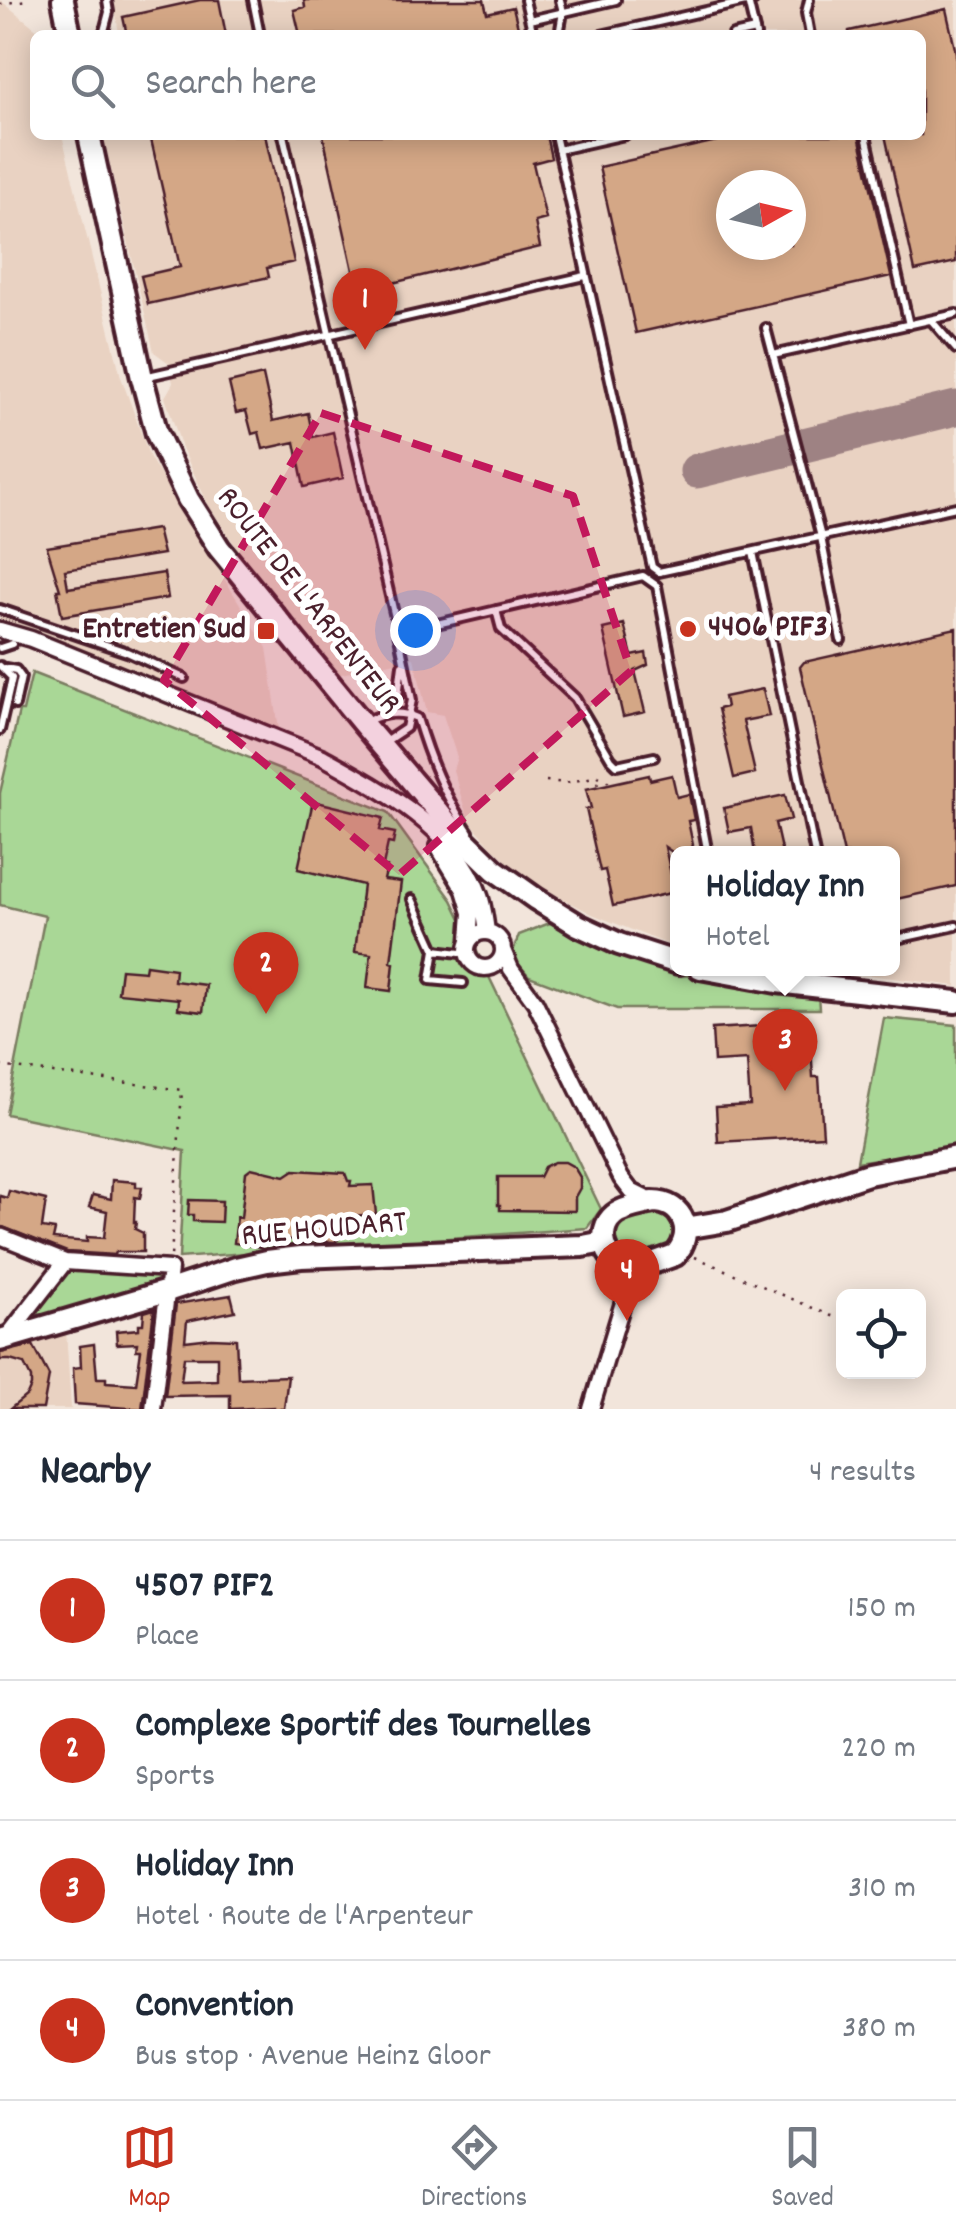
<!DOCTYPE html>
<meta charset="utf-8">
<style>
:root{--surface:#fff;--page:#f6f6f7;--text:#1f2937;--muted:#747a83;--line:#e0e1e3;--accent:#c8321e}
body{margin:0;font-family:Dekko,sans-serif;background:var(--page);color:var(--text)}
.controls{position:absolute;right:30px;bottom:30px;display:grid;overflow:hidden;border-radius:15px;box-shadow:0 5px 25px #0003}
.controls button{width:90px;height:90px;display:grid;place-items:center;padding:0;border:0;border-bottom:2px solid var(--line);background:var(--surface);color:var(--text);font:50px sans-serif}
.compass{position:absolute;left:716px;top:170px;width:90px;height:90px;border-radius:50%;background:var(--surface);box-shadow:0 5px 25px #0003;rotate:82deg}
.you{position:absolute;left:415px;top:630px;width:35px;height:35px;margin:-25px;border:8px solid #fff;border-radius:50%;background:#1a73e8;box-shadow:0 0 0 15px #1a73e833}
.badge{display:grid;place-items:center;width:65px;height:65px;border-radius:50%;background:var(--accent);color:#fff;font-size:32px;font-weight:700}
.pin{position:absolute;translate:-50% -82px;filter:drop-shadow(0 2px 5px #0008)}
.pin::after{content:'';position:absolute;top:52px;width:35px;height:30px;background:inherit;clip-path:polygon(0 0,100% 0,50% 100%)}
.popup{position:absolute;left:670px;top:846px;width:230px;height:130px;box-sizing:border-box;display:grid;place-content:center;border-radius:15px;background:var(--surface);filter:drop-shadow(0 2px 8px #0005);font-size:32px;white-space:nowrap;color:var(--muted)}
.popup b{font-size:38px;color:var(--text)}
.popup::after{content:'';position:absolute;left:50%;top:100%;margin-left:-20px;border:20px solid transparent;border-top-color:var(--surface)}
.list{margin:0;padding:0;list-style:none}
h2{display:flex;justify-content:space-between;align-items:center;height:130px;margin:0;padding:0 40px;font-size:42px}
h2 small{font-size:32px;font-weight:400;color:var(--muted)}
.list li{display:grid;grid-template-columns:65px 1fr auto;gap:30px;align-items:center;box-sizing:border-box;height:140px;padding:0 40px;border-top:2px solid var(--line)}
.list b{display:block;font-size:38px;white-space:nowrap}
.list p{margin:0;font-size:32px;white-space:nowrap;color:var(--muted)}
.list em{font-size:32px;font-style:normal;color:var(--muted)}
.icon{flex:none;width:55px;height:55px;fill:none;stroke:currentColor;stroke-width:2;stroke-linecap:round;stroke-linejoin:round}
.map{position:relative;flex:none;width:956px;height:1409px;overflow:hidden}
.search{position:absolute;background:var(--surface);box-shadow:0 5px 25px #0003;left:30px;right:30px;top:30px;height:110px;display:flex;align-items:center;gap:25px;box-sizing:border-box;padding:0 35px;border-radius:15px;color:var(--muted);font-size:38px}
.sheet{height:690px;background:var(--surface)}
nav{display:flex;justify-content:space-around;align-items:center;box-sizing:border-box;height:140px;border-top:2px solid var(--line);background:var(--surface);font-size:28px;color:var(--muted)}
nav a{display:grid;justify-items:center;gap:5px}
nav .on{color:var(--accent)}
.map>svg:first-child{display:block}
</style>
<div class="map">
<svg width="956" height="1409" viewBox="0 0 956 1409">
<rect width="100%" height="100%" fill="#f2e5db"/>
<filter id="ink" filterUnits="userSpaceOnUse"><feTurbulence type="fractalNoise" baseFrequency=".01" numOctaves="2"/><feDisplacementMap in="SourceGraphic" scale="20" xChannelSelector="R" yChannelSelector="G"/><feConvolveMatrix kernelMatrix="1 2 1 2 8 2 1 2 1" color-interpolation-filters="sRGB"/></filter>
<g filter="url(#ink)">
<!-- built -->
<path fill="#e9d2c2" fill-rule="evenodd" d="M0,0L44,35H35V135H62L121,377L150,458L267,648L280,736L0,627Z
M114,0H956V986L821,969L892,968V854H678L677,948L592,914L523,877L491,846L468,819L453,770L457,757L443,715L427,712L414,658L337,675L253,572L209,506L182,448L165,397L173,383L169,363L154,352L103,135H921V35H119ZM731,185H791V245H731Z
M66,1330L71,1409H0V1348Z"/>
<!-- green -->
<path fill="#a9d796" stroke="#7a7b60" stroke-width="2.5" d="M32,673L388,812L452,900L601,1209L587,1228L179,1258L185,1151L6,1114L45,916L0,905V793L19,711H23Z
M560,919L608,951L633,953L663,961L681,976L702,975L818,995L819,1009H617L529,976L517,962L513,951L519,935Z
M884,1018L956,1025V1147L857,1162Z
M658,1208L678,1226L671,1247L633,1259L620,1257L610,1233L619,1218Z
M71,1266L166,1271L163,1283L44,1320L36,1311Z"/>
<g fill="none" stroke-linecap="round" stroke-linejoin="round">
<!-- taxiway -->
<path stroke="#9e8283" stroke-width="35" d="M697,471L956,408"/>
</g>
<!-- building -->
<path fill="#d4a786" stroke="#4a1f2b" stroke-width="2.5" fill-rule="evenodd" d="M200,0H219L226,35H127L123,17Z
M304,0H484L487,13L513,7L520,35H300L294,10L305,7Z
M946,9L956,53V262L915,271L885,135H921V35H849V31Z
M150,135H265L294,262L267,268L269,277L148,304L141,276L180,267Z
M323,135H546L551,158L533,163L546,219L535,222L540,247L368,289L364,273L354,275Z
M744,135H859L891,276L636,333L599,167ZM731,185H791V245H731Z
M263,375L273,421L308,413L313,437L333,432L343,478L304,487L295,442L263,449L259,432L252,434L246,411L236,413L229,383Z
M157,529L163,554L65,570L68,588L164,573L168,598L62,616L57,590H60L47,547Z
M624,624L632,656L646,653L648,665L635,671L645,712L623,717L603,629Z
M956,628V886L892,900V854H844L800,667L804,662Z
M763,689L769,716L743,721L755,773L734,778L718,709L726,707L724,697Z
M649,775L650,780L672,775L677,797L689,794L694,820L688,821L693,845L688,854H675L665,847L675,892L613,906L605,870L600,871L586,809L591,808L586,789Z
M785,795L791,819L775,823L782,854H755L751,828L729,832L724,808Z
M313,801L383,818L380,830L395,833L393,844L388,843L383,866L387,867L384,880L401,882L391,962L394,963L391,991L367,988L371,954L355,952L363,885L298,869Z
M146,965L175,969L174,981L206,985L203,1012L178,1009L179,999L118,993L121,969L145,971Z
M795,1024V1032L810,1031L813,1077H819L823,1136L718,1142L716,1107L750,1105L747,1060L714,1062L712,1029Z
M554,1162H565L574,1167L580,1177V1188L575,1197V1211L500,1210V1205H498V1177H539L544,1167Z
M251,1168L285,1176L294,1170L345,1173L348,1181H351L350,1186L373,1185L376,1214L353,1216L351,1231H347L346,1235H343L335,1242L263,1238L261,1247L234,1243L237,1217L241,1218L246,1172Z
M112,1180L136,1182V1187H142L140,1198L135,1197L134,1222H136L135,1229L143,1233V1252H116L115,1255L67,1252L0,1226V1196L7,1198L9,1191L46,1200L42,1228L55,1230L53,1239L87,1242V1237L104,1238L107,1211L89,1207L93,1195L111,1199Z
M189,1200L222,1201L221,1222L193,1221V1215H188Z
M231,1295L235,1311L187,1321L185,1341L211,1338L236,1339L238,1378L288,1376L284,1409H274V1407L230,1409V1395L165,1396L176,1304ZM184,1357H217V1380L181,1381Z
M154,1309L142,1409L75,1404L73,1368L81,1367L80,1346L94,1344L97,1378H106V1382L136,1384L141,1350H136L137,1343L117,1344L116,1331L139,1329V1324H143L144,1312Z
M33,1345L49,1376L43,1409H10L27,1395L31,1386V1378L24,1364L10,1360H0V1353Z"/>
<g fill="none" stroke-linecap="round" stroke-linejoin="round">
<!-- lane casing -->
<g stroke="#4a1f2b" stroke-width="14">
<path id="lane" d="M253,0L260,35
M525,0L533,35
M809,0L806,13L810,35
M748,1L756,35
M530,20L616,0
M103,35L109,12L107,0
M559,35L563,12L560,0
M601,35L754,0
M733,35L755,30
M283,135L396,622L412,700L406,728L382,744
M555,135L652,567L659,572L956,507
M866,135L909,325
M558,150L625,135
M931,320L956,349
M766,328L821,537L841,640
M773,355L956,314
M144,377L585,276
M753,552L815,854
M0,609L127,652L184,678
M496,610L501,629L575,698L611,759L617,765L654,757
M398,633L643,576L657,586L708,854
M0,648L12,644
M0,666L12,678L0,730
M5,668L16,670L21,677L15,705
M387,712L398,696L402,665
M368,721C385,712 400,711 417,718C430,761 444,795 469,832
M412,899L435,950L460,953L466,951
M892,940L956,926
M435,950L430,980L463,983"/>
</g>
<!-- street casing -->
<g stroke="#4a1f2b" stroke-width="21">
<path id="street" d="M0,630L31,639L323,757C379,788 456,829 479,893C484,905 485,919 487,931
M438,847L464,890L471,913L469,939
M467 950a18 18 0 1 1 36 0a18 18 0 1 1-36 0Z
M503,950L511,969L535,1002L621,1178L631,1191L653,1202
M0,1236L65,1262
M6,1338L65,1262L170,1269L153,1409
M591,1409L634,1266"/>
</g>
<!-- secondary casing -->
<g stroke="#4a1f2b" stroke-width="28">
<path id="secondary" d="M63,0L70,35
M89,135L142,378L157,434L188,499L219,548L364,725L451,827L495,870L536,899L578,925L619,944L678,963
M700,968L777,982L956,1002
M653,1202C684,1202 695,1234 675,1255C661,1260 642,1268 627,1266C604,1262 596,1230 614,1215C624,1207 642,1205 653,1202Z
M685,1228L727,1221L868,1174L956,1157
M0,1340L167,1291L236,1268L267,1261L301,1257L583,1246L604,1242"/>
</g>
<!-- path -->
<path stroke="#4a1f2b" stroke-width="2.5" stroke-dasharray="2.5 8" stroke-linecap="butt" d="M0,4L27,0
M546,781L565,783L598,776L608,781L592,784V788
M0,1066L182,1090L171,1257
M353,1224L355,1238
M695,1257L836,1318"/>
<!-- lane -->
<use href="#lane" stroke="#fff" stroke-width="6"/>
<!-- street -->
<use href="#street" stroke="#fff" stroke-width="14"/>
<!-- secondary -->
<use href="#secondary" stroke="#fff" stroke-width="20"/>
</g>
</g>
<!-- marked area -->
<path fill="#c2185b" fill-opacity="0.2" stroke="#c2185b" stroke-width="8" stroke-dasharray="20 12" stroke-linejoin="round" d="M321,413L573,496L631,671L399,875L164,680Z"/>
<!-- markers -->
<g fill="#c8321e" stroke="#fff" stroke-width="4">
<circle cx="688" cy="629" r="10"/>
<rect x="256" y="621" width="20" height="20" rx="5"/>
</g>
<g text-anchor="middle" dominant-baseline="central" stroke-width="10" stroke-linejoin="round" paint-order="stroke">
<!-- street labels -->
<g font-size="32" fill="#4a1f2b" stroke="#fff">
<text transform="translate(307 602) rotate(52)">ROUTE DE L'ARPENTEUR</text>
<text transform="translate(324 1231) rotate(-5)">RUE HOUDART</text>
</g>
<!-- poi labels -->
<g font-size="32" font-weight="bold" fill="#4a1f2b" stroke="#fff" text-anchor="start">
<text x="708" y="629">4406 PIF3</text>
<text x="246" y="631" text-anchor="end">Entretien Sud</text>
</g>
</g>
</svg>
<div class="controls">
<button><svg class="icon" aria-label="locate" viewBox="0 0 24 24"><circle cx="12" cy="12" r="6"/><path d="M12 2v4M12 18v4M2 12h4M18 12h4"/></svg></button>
</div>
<svg class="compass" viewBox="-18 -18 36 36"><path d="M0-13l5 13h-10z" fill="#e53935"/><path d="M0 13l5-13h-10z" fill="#747a83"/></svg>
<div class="you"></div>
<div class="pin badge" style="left:365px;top:350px">1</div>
<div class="pin badge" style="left:266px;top:1014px">2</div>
<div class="pin badge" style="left:785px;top:1091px">3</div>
<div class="popup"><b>Holiday Inn</b>Hotel</div>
<div class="pin badge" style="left:627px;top:1321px">4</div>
<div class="search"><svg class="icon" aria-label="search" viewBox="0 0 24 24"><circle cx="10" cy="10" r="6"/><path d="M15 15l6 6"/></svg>Search here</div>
</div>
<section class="sheet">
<h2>Nearby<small>4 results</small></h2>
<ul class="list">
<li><span class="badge">1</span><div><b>4507 PIF2</b><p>Place</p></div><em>150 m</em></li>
<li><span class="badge">2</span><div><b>Complexe Sportif des Tournelles</b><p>Sports</p></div><em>220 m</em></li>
<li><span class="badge">3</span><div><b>Holiday Inn</b><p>Hotel · Route de l'Arpenteur</p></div><em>310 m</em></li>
<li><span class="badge">4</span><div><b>Convention</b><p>Bus stop · Avenue Heinz Gloor</p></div><em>380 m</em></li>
</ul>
</section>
<nav>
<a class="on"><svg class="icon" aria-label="map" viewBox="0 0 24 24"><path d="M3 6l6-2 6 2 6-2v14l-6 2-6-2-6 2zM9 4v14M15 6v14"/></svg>Map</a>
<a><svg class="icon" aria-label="directions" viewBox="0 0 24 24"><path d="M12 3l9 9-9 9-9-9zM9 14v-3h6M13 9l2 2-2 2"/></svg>Directions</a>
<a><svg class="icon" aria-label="saved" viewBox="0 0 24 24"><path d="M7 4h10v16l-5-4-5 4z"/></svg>Saved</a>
</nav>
